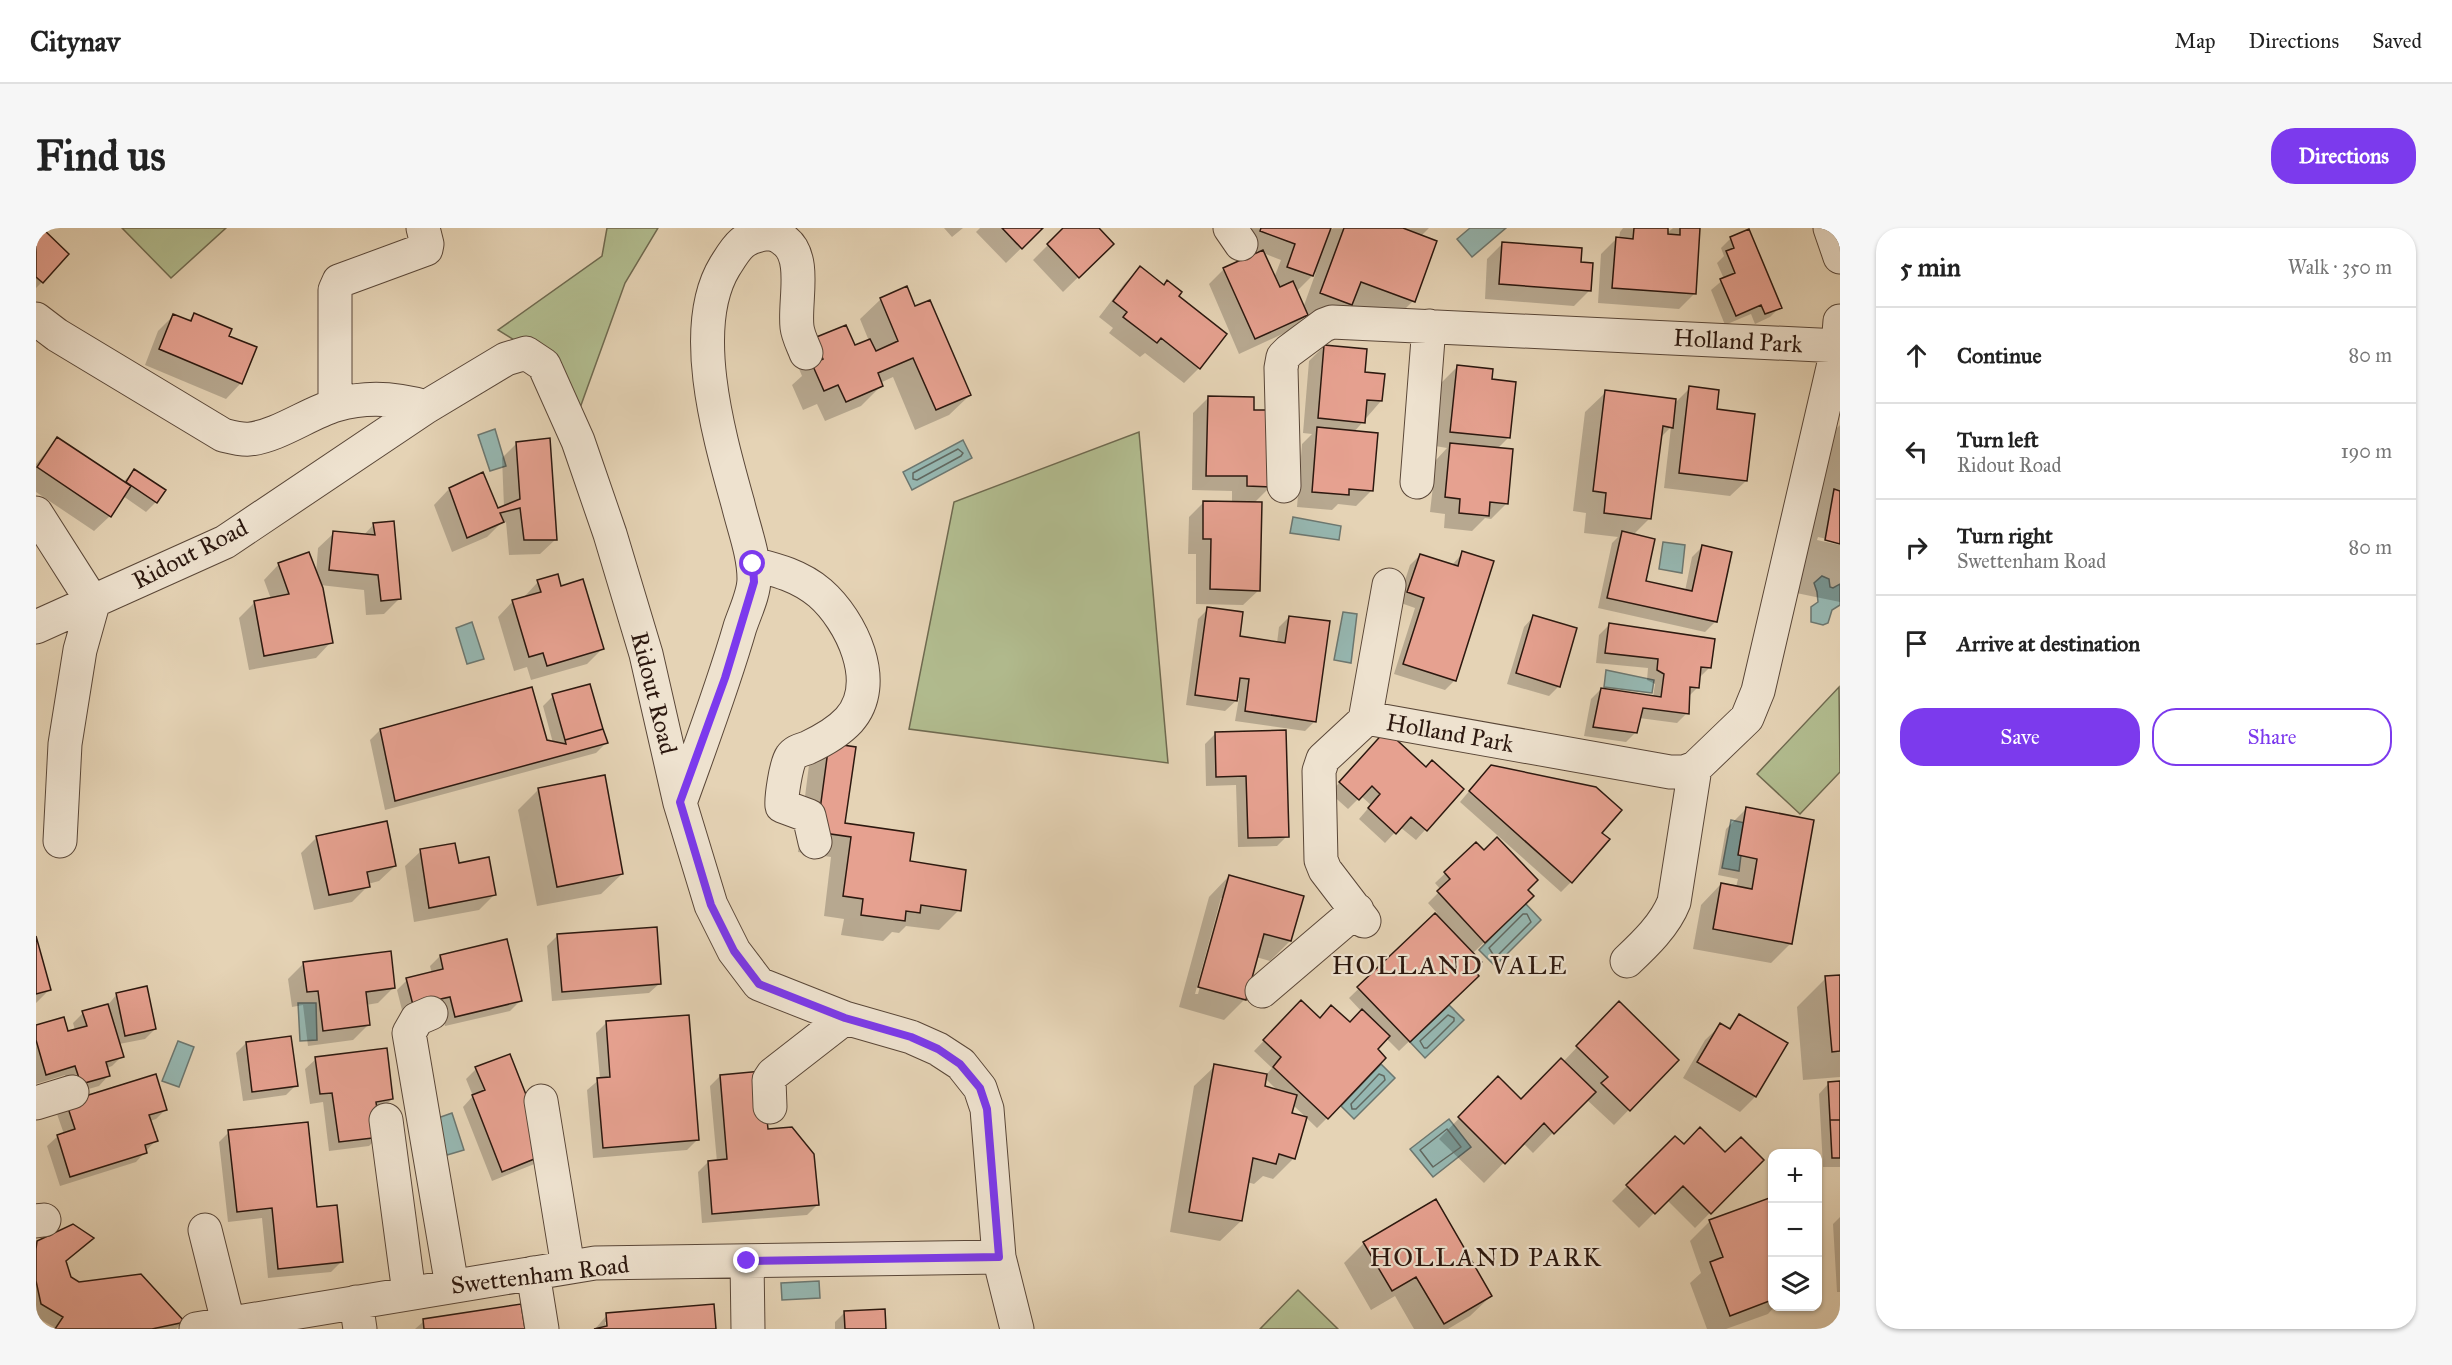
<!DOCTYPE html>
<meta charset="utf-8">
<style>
:root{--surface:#fff;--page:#f6f6f6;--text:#222;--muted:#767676;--line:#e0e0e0;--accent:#7c3aed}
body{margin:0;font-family:"IM FELL Great Primer",serif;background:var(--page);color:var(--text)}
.controls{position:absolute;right:18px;bottom:18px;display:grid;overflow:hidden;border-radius:12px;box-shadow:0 2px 4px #0004}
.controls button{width:54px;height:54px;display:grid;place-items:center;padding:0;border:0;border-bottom:2px solid var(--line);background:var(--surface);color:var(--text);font:30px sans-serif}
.stop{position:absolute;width:18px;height:18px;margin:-14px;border:4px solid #7c3aed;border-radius:50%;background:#fff}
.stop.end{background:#7c3aed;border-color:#fff;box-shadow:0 2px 6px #0008}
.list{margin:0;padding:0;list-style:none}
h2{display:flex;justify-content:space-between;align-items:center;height:78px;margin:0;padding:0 24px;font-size:26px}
h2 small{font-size:20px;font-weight:400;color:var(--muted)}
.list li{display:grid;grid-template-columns:39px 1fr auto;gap:18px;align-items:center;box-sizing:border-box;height:96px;padding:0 24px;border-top:2px solid var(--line)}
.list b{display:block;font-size:22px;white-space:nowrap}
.list p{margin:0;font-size:20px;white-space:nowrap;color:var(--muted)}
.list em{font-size:20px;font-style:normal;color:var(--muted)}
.actions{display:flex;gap:12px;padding:18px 24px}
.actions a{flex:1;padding:14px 0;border:2px solid var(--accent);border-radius:24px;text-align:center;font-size:21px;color:var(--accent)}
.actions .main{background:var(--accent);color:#fff}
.icon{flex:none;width:33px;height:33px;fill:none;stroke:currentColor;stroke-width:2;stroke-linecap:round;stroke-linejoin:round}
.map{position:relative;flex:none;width:1804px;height:1101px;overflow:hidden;border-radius:24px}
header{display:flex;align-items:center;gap:36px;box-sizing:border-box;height:84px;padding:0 30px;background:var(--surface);border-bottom:2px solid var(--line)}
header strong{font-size:28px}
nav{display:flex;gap:33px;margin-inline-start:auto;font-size:21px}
.intro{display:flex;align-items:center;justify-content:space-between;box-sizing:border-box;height:144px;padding:0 36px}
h1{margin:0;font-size:42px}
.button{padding:15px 27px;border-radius:24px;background:var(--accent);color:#fff;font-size:21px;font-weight:700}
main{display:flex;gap:36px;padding:0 36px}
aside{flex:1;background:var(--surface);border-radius:24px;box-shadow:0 2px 4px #0004}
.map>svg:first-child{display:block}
</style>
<header>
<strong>Citynav</strong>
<nav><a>Map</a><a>Directions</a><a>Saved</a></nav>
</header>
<div class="intro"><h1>Find us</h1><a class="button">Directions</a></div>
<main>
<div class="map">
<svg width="1804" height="1101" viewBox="0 0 1804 1101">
<rect width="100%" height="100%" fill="#e5d3b5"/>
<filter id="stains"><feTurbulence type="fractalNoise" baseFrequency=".00333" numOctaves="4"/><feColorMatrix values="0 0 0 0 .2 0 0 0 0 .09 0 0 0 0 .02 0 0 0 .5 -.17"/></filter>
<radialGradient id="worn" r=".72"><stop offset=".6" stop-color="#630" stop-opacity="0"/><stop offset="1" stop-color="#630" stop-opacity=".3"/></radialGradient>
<!-- green -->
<path fill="#b2bd90" stroke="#6f6a50" stroke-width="1.5" d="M86,0H190L135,50Z
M571,0H622L589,55L540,191L512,133L462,102L566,28Z
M1103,204L1132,535L873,501L918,274Z
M1803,459L1804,544L1764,586L1721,546Z
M1262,1062L1302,1101H1224Z"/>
<!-- water -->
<path fill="#96b7b1" stroke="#6c7770" stroke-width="1.5" d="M1434,0H1470L1436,29L1421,11Z
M459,201L470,238L454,243L442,207Z
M927,212L936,230L876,262L867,244Z
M1257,289L1305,298L1303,312L1254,305Z
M1627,314L1649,317L1646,345L1623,341Z
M1786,348L1793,351L1794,359L1797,360L1804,356V377L1796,382L1792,395L1787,397L1775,394V379L1782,374L1781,364L1778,355Z
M1307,384L1321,386L1315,435L1298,432Z
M436,394L448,431L431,436L420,400Z
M1570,442L1618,452L1616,465L1568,459Z
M1695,592L1709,595L1703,643L1686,640Z
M1489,675L1505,692L1459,738L1443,722Z
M262,775H280L281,812L264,813Z
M1413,777L1428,792L1389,830L1374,814Z
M142,813L158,819L143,859L126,853Z
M1345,836L1359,850L1318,891L1305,878Z
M416,885L428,922L411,927L399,891Z
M1413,891L1435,919L1397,949L1374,921Z
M783,1053L784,1070L746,1072L745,1055Z"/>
<!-- shadow -->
<path fill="#0003" fill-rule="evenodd" d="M0,0H3L6,54L0,60Z
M908,0H927L916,9Z
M944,0H1006L970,35L940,4Z
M1029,0H1061L1076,16L1027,64L997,32Z
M1216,0H1293L1291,6L1297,0H1393L1385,8L1377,73L1357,93L1314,77L1295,96L1270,87L1255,102L1203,126L1173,56L1188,41L1225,24L1209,18ZM1227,25L1245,32L1238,50ZM1280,44L1267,80L1260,64Z
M1587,0H1631L1630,6L1637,0H1662L1658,66L1643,81L1562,75L1565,26L1580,11H1583L1584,4Z
M1695,10L1744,79L1734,89L1719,96L1715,86L1689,97L1675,62L1688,51L1681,35L1688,28L1685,20Z
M1466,16L1544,35L1554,62L1538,78L1449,71L1451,31Z
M1104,40L1141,69L1163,140L1148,155L1109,125L1104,129L1073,105L1077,100L1063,89L1089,55Z
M845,71L879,80L934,167L913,187L879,202L857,149L844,155L845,158L825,178L789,193L781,176L767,182L756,157L766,148L759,131L818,119L833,113L824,91Z
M138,87L152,93L158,87L191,109L205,155L190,171L109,137L122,103Z
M1288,118L1327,146L1345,173L1318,204L1335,263L1320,278L1302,276L1296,282L1261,279L1266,216L1276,206L1267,205L1273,133Z
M1421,139L1455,152L1473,209L1461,221L1471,275L1455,291L1449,290L1436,303L1408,300L1409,286L1394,284L1400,232L1411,220L1399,218L1406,154Z
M1654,160L1679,182L1710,253L1694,268L1628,260L1635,199L1624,210L1614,290L1597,307L1609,354L1649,363L1656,329L1666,319L1694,325L1679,394L1669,404L1562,380L1576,315L1582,309L1548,305L1550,285L1537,283L1549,184L1570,164L1638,176Z
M1173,169L1217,183L1235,258L1218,275L1223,362L1207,377L1160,376V326H1152L1153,289L1168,274L1196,275V263L1156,262L1157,185Z
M1804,197V314L1782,309L1781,312L1804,317V374L1741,361L1765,235Z
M22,210L87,254L99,242L120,274L110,284L87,268L74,288L58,303L0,264V236Z
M481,215L520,311L504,326L473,327L470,294L464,296L451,309L416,324L398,277L413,261L446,246L461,281L468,279L466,230Z
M338,296L364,370L348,386L330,387L328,362L284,357L295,414L280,430L213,442L203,390L219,374L235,371L228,352L243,336L280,346L282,320L298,305L327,308Z
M1427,325L1419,452L1409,462L1358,446L1379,380L1362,374L1374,337L1384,327L1416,337Z
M502,354L524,359L566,421L551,436L495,452L491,439L478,443L462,389L477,373L487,370Z
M1172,381L1202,410L1241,415L1243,399L1253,389L1279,493L1269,503L1199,493L1203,470L1189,483L1150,477L1162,391Z
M1498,388L1523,458L1513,468L1471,456L1488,399Z
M1573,397L1674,439L1664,449L1662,459L1652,469L1651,485L1641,495L1603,490L1600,504L1590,514L1548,508L1555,471L1565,461L1617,469L1619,456L1611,452L1612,440L1560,435L1563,407Z
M517,468L570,515L560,525L349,582L334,512L344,502L517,515L507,478Z
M1248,504L1251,608L1241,618L1202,619L1200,557L1170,558L1169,516L1179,506Z
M1340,514L1426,561L1380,612L1364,599L1349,615L1323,591L1335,577L1325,568L1312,581L1294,565Z
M794,517L807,596L872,635L923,682L903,702L870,698L863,705L856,704L847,713L805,707L808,691L788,688L795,629L762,624L773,537Z
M1445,549L1564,605L1535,654L1525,664L1424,574Z
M503,561L586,646L565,666L501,678L482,582Z
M1710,581L1755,715L1735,735L1657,721L1665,677L1685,656L1700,659L1702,651L1682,647L1690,601Z
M280,610L359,638L343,653L332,656V658L316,674L278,682L265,625Z
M1440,616L1496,668L1436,726V742L1431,758L1363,823L1350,810L1291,890L1281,900L1257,877L1254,886L1258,930L1237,951L1227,948L1218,956L1211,954L1205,993L1184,1013L1134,1004L1158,858L1179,838L1230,847L1236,840L1218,823L1265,774L1283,791L1313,796L1326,784L1313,770L1401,685L1392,675L1405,662L1399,655ZM1229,850L1243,864L1227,859Z
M385,623L422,636L458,667L443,682L378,694L369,638Z
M1193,648L1254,713L1234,733L1220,729L1209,771L1188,792L1143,779L1173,669ZM1185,670H1188L1162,766H1159Z
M521,708L624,755L613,765L516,773L511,718Z
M0,714L13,762L0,775Z
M404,728L484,773L474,783L409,798L404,778L367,786L361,762L371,752L396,746L394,738Z
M268,735L358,759L342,775L330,777L332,797L317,812L272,818L267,777L256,779L252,751Z
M1804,749V849L1767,852L1761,779L1790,750Z
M81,766L119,801L109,811L83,816L86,828L76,838L71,840L73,847L63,858L35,866L29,847L0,856V798L31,805L39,802L37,795L47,785L71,778Z
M1704,788L1750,816L1719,869L1704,884L1647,850L1669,812L1685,797L1691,801Z
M1568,791L1641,832L1578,897L1550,871L1497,925L1487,915L1448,955L1403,911L1462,850L1485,873L1527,834Z
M570,795L661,912L651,922L557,930L551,862L564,851L560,805Z
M210,815L260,857L250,867L207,873L200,825Z
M280,831L356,871L346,881L343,908L333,918L293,923L287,874L274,876L269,841Z
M440,841L501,935L456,953L427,879L437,868L430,851Z
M684,848L781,977L771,987L666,995L662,944L672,934H681L674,858Z
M1793,855H1804V939H1787L1783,866Z
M31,875L130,881L120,891L114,893L120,912L100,934L24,958L11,918L22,908L28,906L21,886Z
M193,904L280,980L305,1034L295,1044L232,1050L226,990L192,994L183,914Z
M1639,910L1647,918L1726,932L1659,1000L1631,972L1603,1000L1576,973Z
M1736,970V1078H1739L1732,1086L1690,1101H1671L1654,1055L1665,1045L1654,1013L1674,993Z
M1804,989V1064H1801L1797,996Z
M2,1014L29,1034L34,1050L43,1056L147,1094L140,1101H17L18,1099L0,1089V1017Z
M1328,1015L1455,1068L1434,1088L1412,1101H1378L1359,1068L1335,1082L1308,1035Z
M809,1084L848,1101H799V1094Z
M571,1087L679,1101H573L572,1094H569L570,1101H559Z
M388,1093L488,1101H379Z
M1804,1093V1101H1798V1099Z"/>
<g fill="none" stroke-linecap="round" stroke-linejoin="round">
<!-- shore -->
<path stroke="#616860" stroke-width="1.5" d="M922,221L927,225L925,228L881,252L877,251V245Z
M1487,686H1491L1495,694L1461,728H1458L1453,720Z
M1412,787L1418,790V793L1391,820H1388L1384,813Z
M1343,846L1348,848L1349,852L1320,881H1316L1315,876Z
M1411,901L1425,919L1397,939L1384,922Z"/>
</g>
<!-- building -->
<path fill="#e6a190" stroke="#2c180f" stroke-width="1.5" d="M0,0H6L33,26L7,55L0,49Z
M966,0H1007L986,21Z
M1027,0H1063L1078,16L1043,50L1011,16Z
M1225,0H1295L1277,48L1251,39L1259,16L1224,3Z
M1308,0H1367L1401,13L1379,74L1325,54L1316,77L1284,65Z
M1598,0H1632V6L1644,7V0H1664L1660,66L1576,60L1580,9L1597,11Z
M1713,1L1746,80L1729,86L1725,77L1700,88L1684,51L1699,45L1690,23L1698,20L1694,9Z
M1466,14L1546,20L1545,34L1557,35L1555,63L1463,56Z
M1227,22L1244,59L1257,53L1272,87L1219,111L1187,40Z
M1104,38L1128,57L1131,52L1146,64L1143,68L1191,106L1164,141L1125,110L1121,115L1087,89L1091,84L1077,73Z
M871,58L879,78L894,72L935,167L900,182L877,130L842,145L847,158L810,174L802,157L788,163L776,136L787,131L778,110L810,97L819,117L834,111L840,123L862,113L844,70Z
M158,85L196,101L193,108L221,119L206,156L123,121L137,86L155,93Z
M1288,117L1331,121L1329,144L1349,146L1346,173L1331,172L1329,195L1282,190Z
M1421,137L1457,141L1456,151L1480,154L1474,210L1414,204Z
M1653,158L1683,162L1681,181L1719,186L1711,253L1643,245Z
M1569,162L1640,171L1637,200L1627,198L1615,291L1568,285L1570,265L1557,263Z
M1172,168L1218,169V182H1238L1237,259L1211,258V248H1170Z
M1281,199L1342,205L1337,263L1313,261V267L1276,264Z
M21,209L95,258L75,289L1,239Z
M514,210L521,312H488L484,280L464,285L468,294L431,310L413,260L447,244L462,280L484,271L480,214Z
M1414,215L1477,221L1472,276L1454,274L1453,288L1423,285L1424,271L1409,269Z
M98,241L130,262L121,275L90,254Z
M1798,261L1804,263V316L1789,312Z
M1167,273L1226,274L1224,363L1174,361L1175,311H1167Z
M358,293L365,371L345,373L342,347L293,342L297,303L339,307L337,295Z
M1586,303L1619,311L1610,353L1656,363L1666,317L1696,324L1681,394L1571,370Z
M1426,323L1458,333L1420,453L1367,436L1388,370L1371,364L1384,326L1422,338Z
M273,324L287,360L297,415L228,428L218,373L253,366L242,335Z
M522,346L525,358L547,351L568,421L511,438L507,425L493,429L476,372L505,364L501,352Z
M1171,379L1207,384L1204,408L1249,415L1253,388L1294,393L1280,494L1209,483L1213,451L1204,450L1201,473L1159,467Z
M1497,387L1541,400L1524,459L1480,445Z
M1573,395L1679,411L1675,440L1665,439L1663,460L1654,459L1653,486L1607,480L1601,505L1557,499L1565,460L1625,469L1628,446L1621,442L1622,431L1569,425Z
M554,456L567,501L529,512L516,466Z
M496,459L511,512L530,516L529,512L567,501L572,515L359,573L344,501Z
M1250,502L1253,609L1212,610L1210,548L1180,549L1179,504Z
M1350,502L1390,539L1396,532L1428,561L1391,603L1375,589L1360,606L1332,580L1344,566L1336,558L1323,572L1303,554Z
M793,515L820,519L809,595L878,605L874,633L930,642L925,683L885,677L884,685L870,683L869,693L825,687L827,671L807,668L815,609L781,604Z
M1455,537L1560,559L1586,582L1566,605L1574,611L1536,655L1433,563Z
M569,547L587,646L521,659L502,560Z
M1710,579L1778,592L1756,716L1677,701L1685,655L1716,661L1721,631L1702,627Z
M351,593L360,638L331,644L334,659L293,667L280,608Z
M1461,609L1502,652L1492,662L1498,668L1449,715L1401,663L1414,651L1408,644L1440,614L1448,622Z
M419,615L423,635L453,629L460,667L393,680L384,621Z
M1193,647L1268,668L1255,713L1228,706L1210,772L1162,759Z
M1399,685L1446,734L1438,742L1443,748L1374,814L1321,759Z
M621,699L625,756L526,764L521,706Z
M0,708L15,762L0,766Z
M471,711L486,773L419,789L414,769L377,777L370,750L407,741L404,727Z
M355,723L359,760L330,764L334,797L287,803L282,763L271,764L267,734Z
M1804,747V823L1796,824L1789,748Z
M111,758L120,801L89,808L80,765Z
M1265,772L1284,790L1295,777L1314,794L1326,781L1354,808L1342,821L1350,830L1292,891L1237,839L1245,829L1227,812Z
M1583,773L1643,832L1594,883L1565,855L1572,849L1540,818Z
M72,776L88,829L70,834L74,848L45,856L39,838L10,847L0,812V797L28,789L32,803L51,798L46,783Z
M1703,786L1752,815L1720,869L1661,834L1684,795L1694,801Z
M653,787L663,912L567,920L561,850L574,849L570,793Z
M255,808L262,858L216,864L210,814Z
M351,820L357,871L340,874L345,909L303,914L296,865L284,866L279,829Z
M474,826L513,925L466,944L436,867L449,862L439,839Z
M1525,830L1560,864L1518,906L1508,895L1469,936L1422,889L1462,848L1485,871Z
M1178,836L1231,846L1229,858L1261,867L1256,885L1271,889L1259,931L1243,926L1240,936L1217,930L1206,993L1153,984Z
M726,843L732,901L756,899L778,926L783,977L676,986L672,933L691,931L684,847Z
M120,846L131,882L113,887L122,913L109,917L111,925L34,949L21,907L39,901L30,874Z
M1804,853V892H1794L1792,854Z
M1794,892H1804V930H1796Z
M272,894L281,979L301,977L307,1034L242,1041L236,980L201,984L192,902Z
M1664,899L1689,924L1705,909L1728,932L1675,986L1647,958L1619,986L1590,957L1639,908L1648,916Z
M1736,969V1072L1694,1088L1674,1034L1687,1029L1673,992Z
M1400,971L1456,1068L1408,1096L1380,1049L1356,1063L1327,1014Z
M37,996L58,1010L30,1033L35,1049L43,1054L105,1046L149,1094L116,1101H19L27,1089L5,1076L0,1053V1021L1,1013Z
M485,1076L489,1101H388L387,1091Z
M678,1076L680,1101H558L571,1098L570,1085Z
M849,1081L850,1101H809L808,1083Z"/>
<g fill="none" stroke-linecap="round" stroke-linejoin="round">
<!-- minor casing -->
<g stroke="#5a4738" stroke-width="35">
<path id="minor" d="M1194,0L1205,16
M1794,0L1804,29
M0,91L21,107L187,207C195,209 206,212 214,211C242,208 273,185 300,177C330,168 360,170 390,179
M299,177V62L303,53L390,21L391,16L387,0
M1381,254L1393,98
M1248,258L1245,140L1247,129L1253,123L1288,97L1296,94L1804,118
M0,285L56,373
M717,336C741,342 764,348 784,365C815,392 846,455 813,492C802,504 786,513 771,520C765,522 759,523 755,529C750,536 745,570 746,578L773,588L779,614
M0,399L189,314L390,179L470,131L490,125L508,137L542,213L574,306L610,426L644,575L675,677L698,723L723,756L809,790L875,809L902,821L925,836L944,860L951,881L963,1029L981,1101
M1329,492L1353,357
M644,575C665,516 687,458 704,399C709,384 718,366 718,351C718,326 708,301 702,276C684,211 651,100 689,38C701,19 705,10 729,6C737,5 743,8 749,13C771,30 758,74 761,99C762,108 767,117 770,125
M24,613L29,516L44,422L58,372
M1328,693L1289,642L1285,632L1283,543L1287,531L1329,492L1336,491L1634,544H1648L1659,540L1711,490L1722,463L1802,118L1804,93
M1591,733C1609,716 1629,697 1638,674L1659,540
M1226,763L1321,682
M395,785L381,791L373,805L416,1058
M505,873L532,1039
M0,875L36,864
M734,879L733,852L737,846L809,790
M350,892L373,1065
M0,993L8,992
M169,1002L192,1094
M711,1033L712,1101
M497,1045L506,1101
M320,1074L324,1101
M160,1101L559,1035L963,1029"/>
</g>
<!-- minor -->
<use href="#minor" stroke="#eee2cf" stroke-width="33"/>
</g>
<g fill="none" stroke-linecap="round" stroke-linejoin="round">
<!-- route -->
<path stroke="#7c3aed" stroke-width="8" d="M711,1033L963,1029L951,881L944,860L924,836L902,821L875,809L809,790L723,756L698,723L675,677L644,574L689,450L718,354L717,336"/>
</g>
<g text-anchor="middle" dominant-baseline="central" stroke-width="4.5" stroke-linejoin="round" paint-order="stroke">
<!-- street labels -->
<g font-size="24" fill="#2c180f" stroke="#eee2cf">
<text transform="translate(1702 113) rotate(3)">Holland Park</text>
<text transform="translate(154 326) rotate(-27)">Ridout Road</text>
<text transform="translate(618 465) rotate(76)">Ridout Road</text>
<text transform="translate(1414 505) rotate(10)">Holland Park</text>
<text transform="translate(504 1047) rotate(-7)">Swettenham Road</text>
</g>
<!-- neighbourhood labels -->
<g font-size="26" letter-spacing="1.5" fill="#2c180f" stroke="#eee2cf">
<text x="1414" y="737">HOLLAND VALE</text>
<text x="1450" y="1029">HOLLAND PARK</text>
</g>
</g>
<rect width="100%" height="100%" filter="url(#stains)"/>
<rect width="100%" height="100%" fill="url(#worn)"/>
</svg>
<div class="controls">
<button>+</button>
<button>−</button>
<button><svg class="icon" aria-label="layers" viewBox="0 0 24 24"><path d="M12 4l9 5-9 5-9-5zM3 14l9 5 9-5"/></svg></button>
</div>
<div class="stop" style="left:717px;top:336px"></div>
<div class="stop end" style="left:711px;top:1033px"></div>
</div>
<aside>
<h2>5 min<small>Walk · 350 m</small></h2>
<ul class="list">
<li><svg class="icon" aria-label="ahead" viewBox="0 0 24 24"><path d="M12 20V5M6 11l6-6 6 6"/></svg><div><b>Continue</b></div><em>80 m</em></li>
<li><svg class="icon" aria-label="left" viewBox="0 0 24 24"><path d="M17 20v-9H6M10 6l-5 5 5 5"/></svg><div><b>Turn left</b><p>Ridout Road</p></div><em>190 m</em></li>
<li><svg class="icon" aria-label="right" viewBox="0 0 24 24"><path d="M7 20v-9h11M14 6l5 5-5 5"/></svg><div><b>Turn right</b><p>Swettenham Road</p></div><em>80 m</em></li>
<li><svg class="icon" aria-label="arrive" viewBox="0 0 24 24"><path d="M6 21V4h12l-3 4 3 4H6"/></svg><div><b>Arrive at destination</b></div></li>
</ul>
<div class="actions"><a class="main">Save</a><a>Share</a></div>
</aside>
</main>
